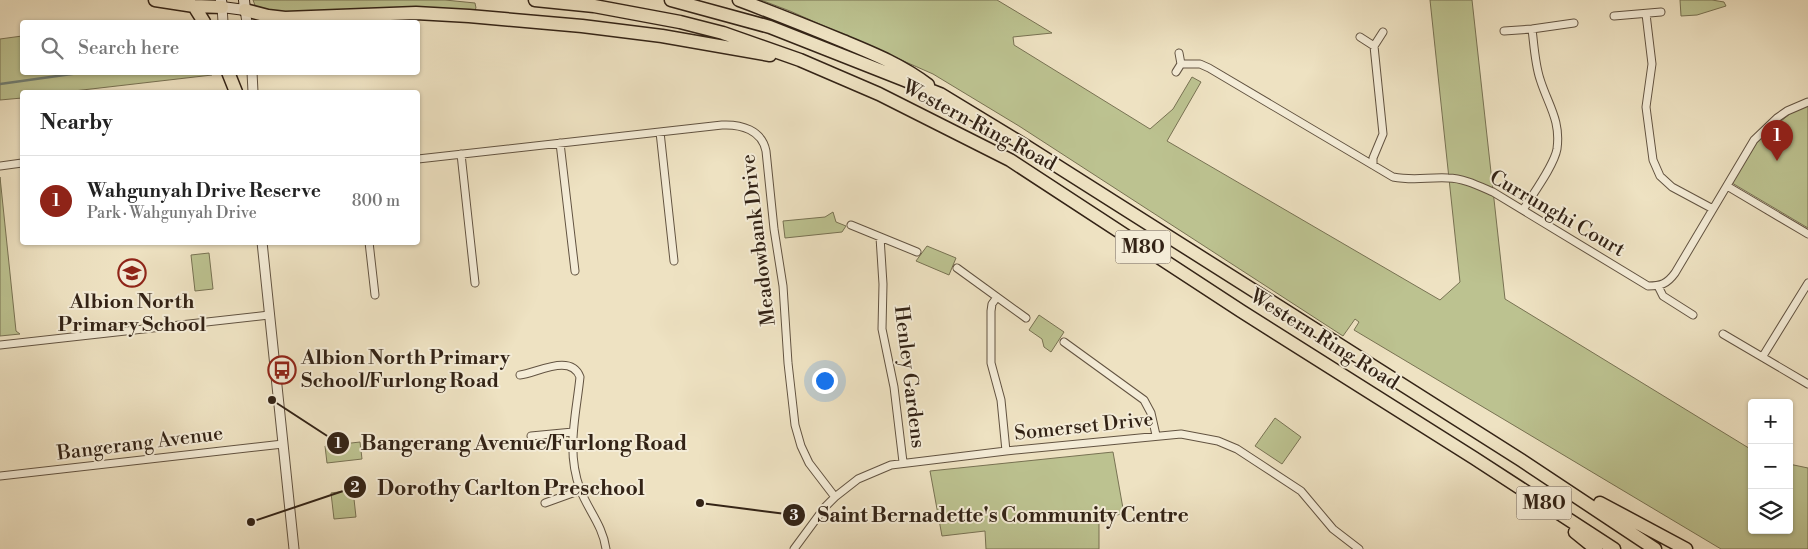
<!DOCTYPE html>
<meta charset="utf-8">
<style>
:root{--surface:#fff;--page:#f6f6f6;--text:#222;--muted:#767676;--line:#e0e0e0;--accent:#8f2418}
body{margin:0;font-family:"Libre Bodoni",serif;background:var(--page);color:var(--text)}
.controls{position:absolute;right:15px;bottom:15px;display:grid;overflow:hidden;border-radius:5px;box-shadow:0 1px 4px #0004}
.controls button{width:45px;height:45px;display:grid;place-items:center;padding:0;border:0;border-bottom:1px solid var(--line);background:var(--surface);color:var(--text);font:25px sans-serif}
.you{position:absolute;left:824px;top:380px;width:18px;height:18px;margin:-12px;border:4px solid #fff;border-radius:50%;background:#1a73e8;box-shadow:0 0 0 8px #1a73e833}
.badge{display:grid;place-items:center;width:32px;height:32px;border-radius:50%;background:var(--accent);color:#fff;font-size:16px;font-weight:700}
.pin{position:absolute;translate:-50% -41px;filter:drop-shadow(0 1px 2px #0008)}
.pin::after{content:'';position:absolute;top:26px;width:18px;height:15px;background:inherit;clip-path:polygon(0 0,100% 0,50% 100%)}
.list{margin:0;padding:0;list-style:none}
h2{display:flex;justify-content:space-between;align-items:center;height:65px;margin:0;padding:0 20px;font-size:21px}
h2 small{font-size:16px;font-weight:400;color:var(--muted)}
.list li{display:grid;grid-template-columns:32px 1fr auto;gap:15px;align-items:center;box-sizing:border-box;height:90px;padding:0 20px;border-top:1px solid var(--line)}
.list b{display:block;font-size:19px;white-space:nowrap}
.list p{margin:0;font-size:16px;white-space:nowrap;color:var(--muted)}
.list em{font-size:16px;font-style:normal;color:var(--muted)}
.icon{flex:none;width:28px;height:28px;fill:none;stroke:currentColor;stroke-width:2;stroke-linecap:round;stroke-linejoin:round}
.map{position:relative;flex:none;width:1808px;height:549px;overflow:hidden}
.search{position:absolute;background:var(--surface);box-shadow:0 1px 4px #0004;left:20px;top:20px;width:400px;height:55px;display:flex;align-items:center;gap:12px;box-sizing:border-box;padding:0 18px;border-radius:5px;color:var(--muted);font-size:19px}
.panel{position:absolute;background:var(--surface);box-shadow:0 1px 4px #0004;left:20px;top:90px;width:400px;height:155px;border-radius:5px}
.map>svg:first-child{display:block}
</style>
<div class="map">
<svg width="1808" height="549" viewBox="0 0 1808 549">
<rect width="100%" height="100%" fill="#eee2c2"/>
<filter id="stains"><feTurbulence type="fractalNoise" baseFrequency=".004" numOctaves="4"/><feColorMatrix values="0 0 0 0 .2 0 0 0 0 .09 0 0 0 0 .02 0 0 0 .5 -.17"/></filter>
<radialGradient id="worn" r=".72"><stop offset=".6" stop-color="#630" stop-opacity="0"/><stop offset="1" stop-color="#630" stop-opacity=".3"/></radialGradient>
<!-- green -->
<path fill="#bcc290" stroke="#787253" d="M253,0H445L475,3L476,8L474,11L285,13L256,8Z
M761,0H997L1052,33L1013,37L1014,45L1150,129L1173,109L1192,77L1201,82L1167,141L1440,300L1460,282L1430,0H1472L1505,299L1752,450V530H1789V464L1808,468V549H1721L1354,330L1359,322L1355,319L1343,336L1019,126L933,74L790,11Z
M1680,0H1712L1724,2L1726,6L1697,15L1681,16Z
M22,36V72H211L212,75L65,92H22V98L0,100V39Z
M1808,106V228L1732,183L1759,139L1791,113Z
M0,177L16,331L20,334L0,336Z
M833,212L836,222L846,226L842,232L785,238L783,221L825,217Z
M927,246L956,258L949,275L916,261Z
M209,253L213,289L195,291L191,255Z
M1039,315L1064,332L1051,352L1044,347L1042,339L1029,330Z
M1275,418L1301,437L1282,464L1255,446Z
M360,442L362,459L327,463L325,446Z
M1113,452L1124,514L1099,517V549H986L985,531L942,536L930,471Z
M353,490L356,517L334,519L331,493Z"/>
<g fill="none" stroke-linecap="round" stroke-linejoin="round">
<!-- stream -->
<path stroke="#707f75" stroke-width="2.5" d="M0,84L86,72"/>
<!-- minor casing -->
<g stroke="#625341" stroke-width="9">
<path id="minor" d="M1646,14L1652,64L1646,107L1653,160L1660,176L1672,187L1713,209
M1614,16L1661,12
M1504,31L1532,29L1574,23
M1360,37L1374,46L1383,32
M1181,64H1200L1209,68L1393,177C1414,181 1428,177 1448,178C1463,178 1479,186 1493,192L1648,286C1661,286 1667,284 1675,273L1754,140L1777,118L1787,111L1808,102
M1176,72L1181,64L1179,53
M660,132L674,261
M560,143L575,271
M461,154L475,283
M418,159L722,125C741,124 762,130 766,151L774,229L783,286L788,363L795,425L801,446L809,463L835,497
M1373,165V158L1383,134L1374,46
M0,166L22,163
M1727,186L1808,234
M1523,210C1532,195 1554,166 1557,149C1561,120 1548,105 1540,79C1535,64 1534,45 1532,29
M851,225L917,252
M880,237L883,284L882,329L894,387L903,462
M369,242L375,295
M957,268L1026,318
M1658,286L1663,296L1693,315
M997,297L992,304L991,311V363L1001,400L1006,451
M1723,334L1808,384
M1064,342L1144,400L1151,413L1156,435
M0,345L269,315
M1763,356L1808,283
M520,375C537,373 571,353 580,377C576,416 566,450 580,489C588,510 603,526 606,549
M531,436L573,432
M0,476L283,444
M545,503L581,490
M794,549L825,507L835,497L858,479L891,465L1006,451L1181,434L1218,441L1237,449L1263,466L1301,491L1333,529L1359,549"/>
</g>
<!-- tertiary casing -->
<g stroke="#625341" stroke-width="11">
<path id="tertiary" d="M222,7L223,22
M245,10L247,22
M252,72L253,92
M262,242L294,549"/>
</g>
<!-- secondary casing -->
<g stroke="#332316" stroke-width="12">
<path id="secondary" d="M221,0L222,7L245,10L244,0"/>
</g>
<!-- motorway casing -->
<g stroke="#332316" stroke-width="15">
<path id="motorway" d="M155,0L194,6L222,7
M535,0L594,6L680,22L723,33L800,60L879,94L1010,160L1241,311L1474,458L1614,549
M671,0L770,27L940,94L1024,145L1521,460L1655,549
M739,0C774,13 809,27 843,41C872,53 902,65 928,85
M194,6L204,22
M245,10L268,16L285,18L416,13L469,16L582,26L662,36L770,55
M228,72L236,92
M1600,503L1686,549
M1575,532L1596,549"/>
</g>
<!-- minor -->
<use href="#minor" stroke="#f4ecd7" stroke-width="7"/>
<!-- tertiary -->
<use href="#tertiary" stroke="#f4ecd7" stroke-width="9"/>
<!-- secondary -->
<use href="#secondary" stroke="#f4ecd7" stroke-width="10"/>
<!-- motorway -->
<use href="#motorway" stroke="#eee2c2" stroke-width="12"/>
</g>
<!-- icons -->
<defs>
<g id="school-ring" transform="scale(1.4375)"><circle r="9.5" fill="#f4ecd7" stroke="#8f2418" stroke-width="1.5"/><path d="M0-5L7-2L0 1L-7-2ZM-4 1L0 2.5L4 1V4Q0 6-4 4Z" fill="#8f2418"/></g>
<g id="bus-ring" transform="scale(1.4375)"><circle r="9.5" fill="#f4ecd7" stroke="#8f2418" stroke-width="1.5"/><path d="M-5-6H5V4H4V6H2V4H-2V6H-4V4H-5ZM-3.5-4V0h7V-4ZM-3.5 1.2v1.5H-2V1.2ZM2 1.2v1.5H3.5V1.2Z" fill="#8f2418"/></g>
</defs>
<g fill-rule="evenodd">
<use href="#school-ring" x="132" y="273"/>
<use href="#bus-ring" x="282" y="370"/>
</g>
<g text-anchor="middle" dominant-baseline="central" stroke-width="4" stroke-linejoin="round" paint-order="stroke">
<!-- shield labels -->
<g fill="#f4ecd7" stroke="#6d5f50" stroke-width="1">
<rect x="1115.5" y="230.5" width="55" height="33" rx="4"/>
<rect x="1516.5" y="486.5" width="55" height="33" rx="4"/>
</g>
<g font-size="19" font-weight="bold" fill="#332316">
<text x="1143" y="247">M80</text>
<text x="1544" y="503">M80</text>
</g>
<!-- street labels -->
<g font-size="20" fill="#332316" stroke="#f4ecd7">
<text transform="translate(979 126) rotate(28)">Western Ring Road</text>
<text transform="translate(1557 214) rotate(30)">Currunghi Court</text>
<text transform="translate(759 240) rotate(-97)">Meadowbank Drive</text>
<text transform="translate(1324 340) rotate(32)">Western Ring Road</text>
<text transform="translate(909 377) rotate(83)">Henley Gardens</text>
<text transform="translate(1084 427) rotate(-6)">Somerset Drive</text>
<text transform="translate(140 444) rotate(-7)">Bangerang Avenue</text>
</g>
<!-- poi labels -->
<g font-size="20" font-weight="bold" fill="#332316" stroke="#f4ecd7">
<text x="132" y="302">Albion North<tspan x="132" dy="23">Primary School</tspan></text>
<text x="301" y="358" text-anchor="start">Albion North Primary<tspan x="301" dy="23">School/Furlong Road</tspan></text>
</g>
</g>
<!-- callouts -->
<path fill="none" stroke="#332316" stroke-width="2" d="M272 400L338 443M251 522L355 487M700 503L794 515"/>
<g fill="#332316" stroke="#f4ecd7" stroke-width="2">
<circle cx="272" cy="400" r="5"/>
<circle cx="251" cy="522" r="5"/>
<circle cx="700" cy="503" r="5"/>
<circle cx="338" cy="443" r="12"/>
<circle cx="355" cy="487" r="12"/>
<circle cx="794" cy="515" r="12"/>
</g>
<g font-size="15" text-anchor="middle" font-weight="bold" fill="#fff">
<text x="338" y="448">1</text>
<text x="355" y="492">2</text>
<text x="794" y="520">3</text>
</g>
<g font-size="21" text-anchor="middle" font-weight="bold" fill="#332316" stroke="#f4ecd7" stroke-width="4" stroke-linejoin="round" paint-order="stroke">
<text x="524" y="450">Bangerang Avenue/Furlong Road</text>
<text x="511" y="495">Dorothy Carlton Preschool</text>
<text x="1003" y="522">Saint Bernadette's Community Centre</text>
</g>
<rect width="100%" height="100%" filter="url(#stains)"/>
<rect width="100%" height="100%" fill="url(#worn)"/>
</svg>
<div class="controls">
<button>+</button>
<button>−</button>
<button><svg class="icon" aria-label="layers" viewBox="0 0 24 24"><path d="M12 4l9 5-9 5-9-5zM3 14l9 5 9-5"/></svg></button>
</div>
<div class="you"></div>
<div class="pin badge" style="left:1777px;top:161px">1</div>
<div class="search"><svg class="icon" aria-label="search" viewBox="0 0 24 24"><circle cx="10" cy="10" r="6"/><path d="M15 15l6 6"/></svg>Search here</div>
<section class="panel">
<h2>Nearby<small></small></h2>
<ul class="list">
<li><span class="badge">1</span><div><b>Wahgunyah Drive Reserve</b><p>Park · Wahgunyah Drive</p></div><em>800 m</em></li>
</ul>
</section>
</div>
